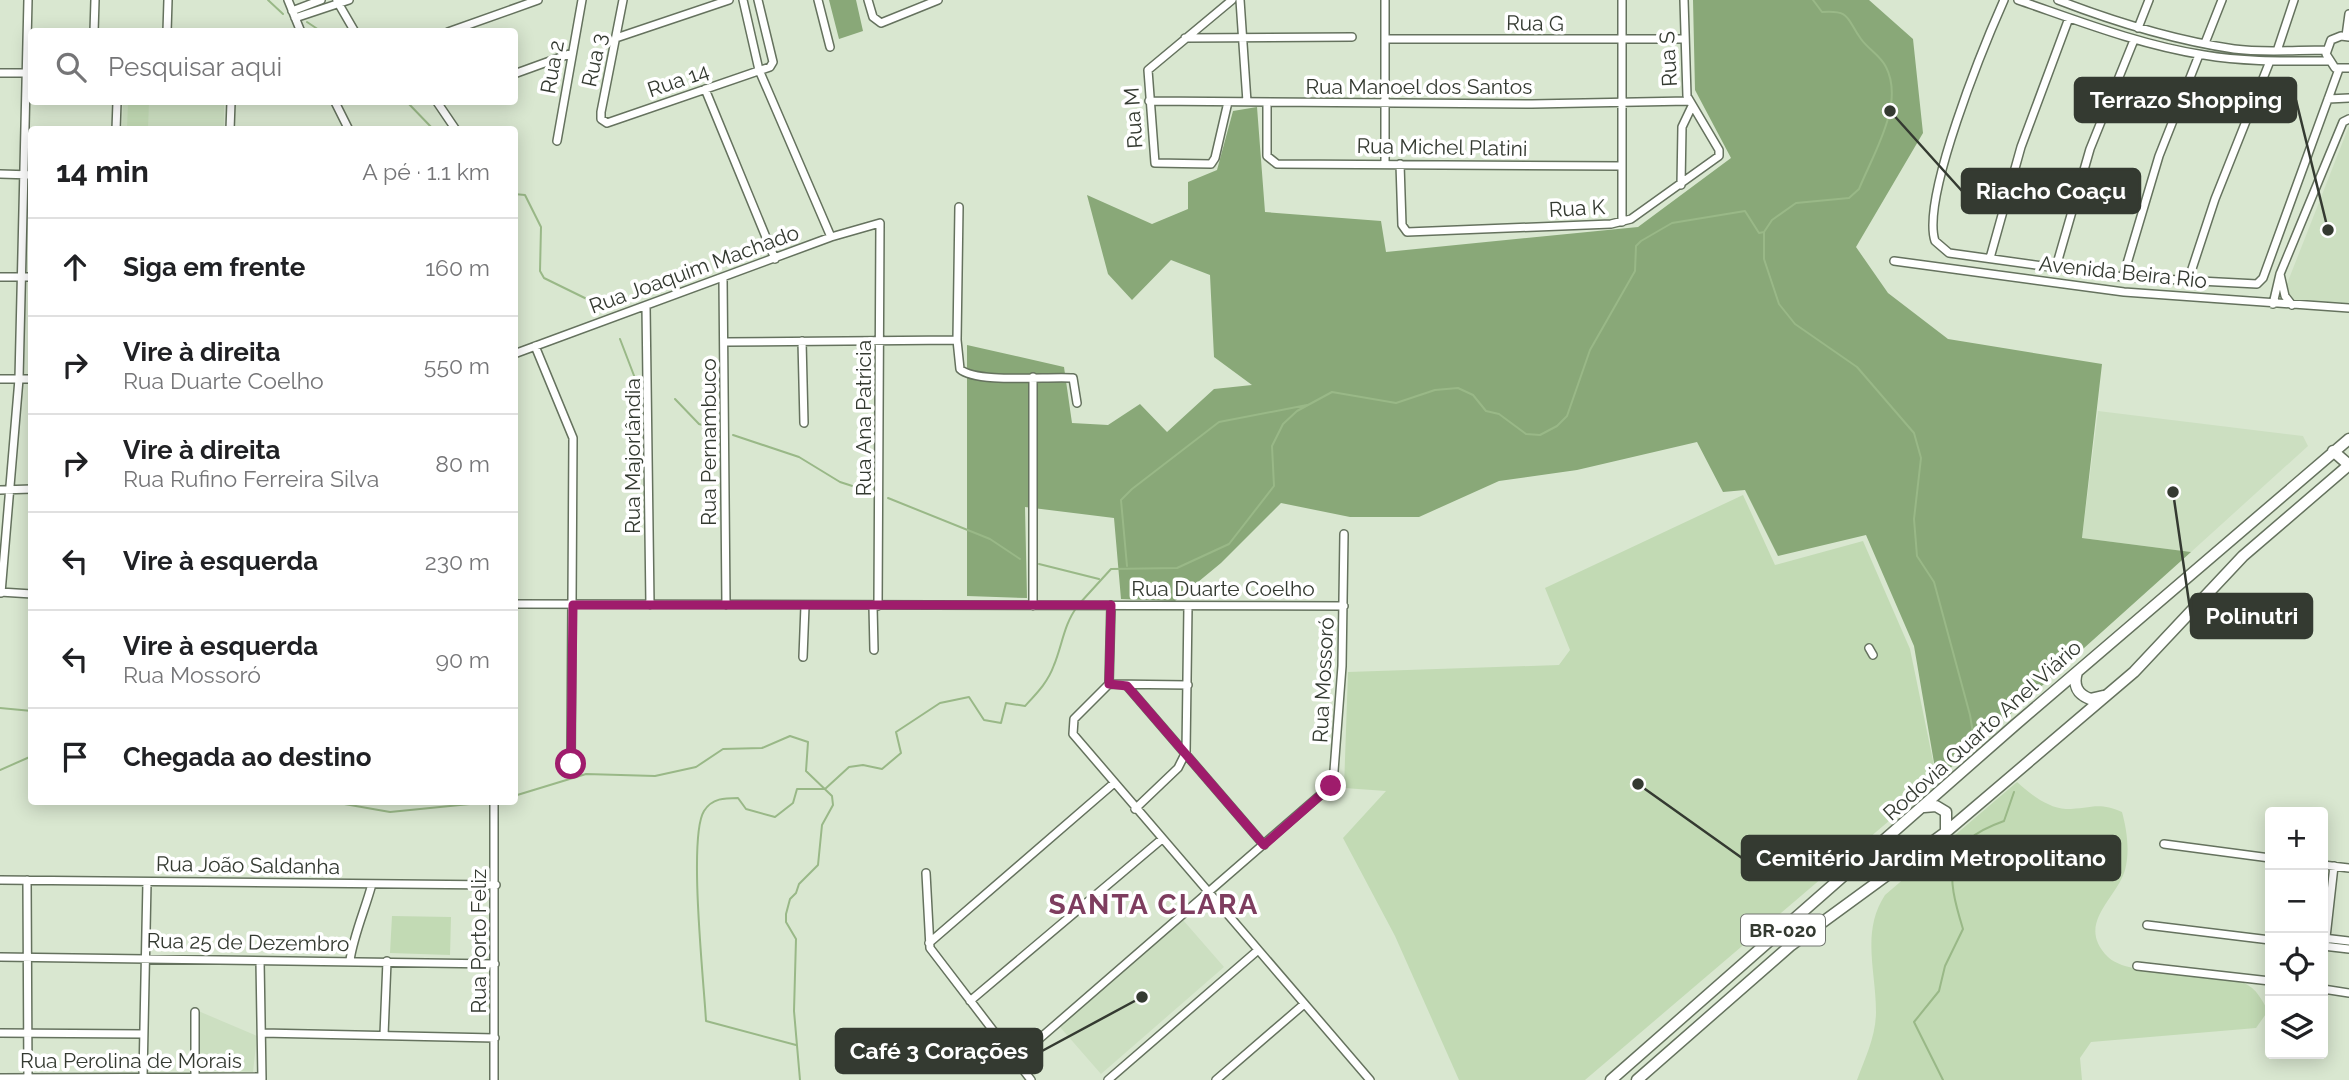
<!DOCTYPE html>
<html lang="pt">
<meta charset="utf-8">
<style>
:root{--surface:#fff;--page:#f6f6f6;--text:#202124;--muted:#757577;--line:#e0e0e0}
body{margin:0;font-family:Raleway,sans-serif;background:var(--page);color:var(--text)}
.controls{position:absolute;right:21px;bottom:21px;display:grid;overflow:hidden;border-radius:7px;box-shadow:0 4px 18px #0003}
.controls button{width:63px;height:63px;display:grid;place-items:center;padding:0;border:0;border-bottom:2px solid var(--line);background:var(--surface);color:var(--text);font:35px sans-serif}
.stop{position:absolute;width:21px;height:21px;margin:-16px;border:5px solid #9f1c6c;border-radius:50%;background:#fff}
.stop.end{background:#9f1c6c;border-color:#fff;box-shadow:0 2px 7px #0008}
.list{margin:0;padding:0;list-style:none}
h2{display:flex;justify-content:space-between;align-items:center;height:91px;margin:0;padding:0 28px;font-size:30px}
h2 small{font-size:23px;font-weight:400;color:var(--muted)}
.list li{display:grid;grid-template-columns:46px 1fr auto;gap:21px;align-items:center;box-sizing:border-box;height:98px;padding:0 28px;border-top:2px solid var(--line)}
.list b{display:block;font-size:26px;white-space:nowrap}
.list p{margin:0;font-size:23px;white-space:nowrap;color:var(--muted)}
.list em{font-size:23px;font-style:normal;color:var(--muted)}
.icon{flex:none;width:38px;height:38px;fill:none;stroke:currentColor;stroke-width:2;stroke-linecap:round;stroke-linejoin:round}
.map{position:relative;flex:none;width:2349px;height:1080px;overflow:hidden}
.search{position:absolute;background:var(--surface);box-shadow:0 4px 18px #0003;left:28px;top:28px;width:490px;height:77px;display:flex;align-items:center;gap:18px;box-sizing:border-box;padding:0 24px;border-radius:7px;color:var(--muted);font-size:26px}
.panel{position:absolute;background:var(--surface);box-shadow:0 4px 18px #0003;left:28px;top:126px;width:490px;height:679px;border-radius:7px}
.map>svg:first-child{display:block}
</style>
<div class="map">
<svg width="2349" height="1080" viewBox="0 0 2349 1080">
<rect width="100%" height="100%" fill="#d9e7d0"/>
<!-- built -->
<path fill="#ccdfc1" d="M123,102H224V129L122,130Z
M2349,126V304L2287,300L2283,294Z
M2098,411L2303,436L2308,446L2191,552L2082,538Z
M1183,920L1224,967L1101,1074L1060,1027Z
M196,1010L257,1036L253,1072L197,1070Z"/>
<!-- green -->
<path fill="#c2dab4" d="M128,102H149L148,129H127Z
M1743,495L1775,565L1863,541L1910,649L1937,780L1585,1080H1459L1395,936L1343,838L1386,791L1344,788L1348,672L1559,665L1570,650L1545,588Z
M2017,782C2030,794 2048,808 2066,809C2090,809 2098,801 2122,812C2127,830 2130,852 2125,870C2116,900 2075,924 2108,957C2115,964 2128,967 2138,969C2170,976 2216,970 2244,983C2257,989 2262,1000 2268,1011L2256,1028L2091,1042L2080,1058L2082,1080H1857C1865,1058 1876,1036 1876,1012C1876,970 1861,932 1885,895Z
M392,916L451,917L450,955L390,953Z"/>
<!-- forest -->
<path fill="#89a878" d="M829,0H856L863,31L839,39Z
M1693,0H1869L1913,39L1923,133L1856,247L1888,293L1948,339L2102,364L2082,538L2191,552L1937,780L1914,646L1866,535L1778,556L1745,490L1723,492L1697,442L1577,470L1499,481L1419,517H1350L1281,503L1221,563L1175,601L1121,599L1114,518L1025,507L1027,598L967,596V345L1064,367L1072,423L1108,425L1140,404L1167,432L1214,389L1252,385L1214,357L1210,275L1171,260L1132,300L1108,274L1087,195L1152,224L1188,209V182L1217,170L1233,111L1257,107L1265,212L1381,221L1386,252L1638,227L1731,158L1695,90Z"/>
<g fill="none" stroke-linecap="round" stroke-linejoin="round">
<!-- stream -->
<path stroke="#99b887" stroke-width="2" d="M268,0L283,14
M1813,0L1822,12C1852,10 1846,19 1861,39C1868,49 1881,56 1886,67C1905,104 1873,154 1859,189L1849,198L1796,203L1772,220L1764,232V259L1779,304L1795,324L1857,367L1914,433L1921,458L1914,519L1917,556L1934,582L1970,715L1976,751
M307,22L322,32
M407,102L434,130
M514,194L525,195L541,227L540,271L544,278L595,303
M620,339L638,386
M675,399L699,424L718,430
M733,435L799,457L840,482L871,492
M888,498L990,539L1020,559
M1039,564L1099,579
M1127,566L1121,500L1132,489L1219,422L1307,405
M1080,603L1111,569L1177,568L1229,544L1274,486L1272,446L1283,424L1297,411L1332,392L1396,403L1435,390L1458,388L1473,395L1486,411L1499,414L1526,434L1540,435L1557,426L1567,416L1590,350L1635,271L1636,246L1641,241L1672,223L1745,211L1759,233L1764,232
M0,708L32,711
M0,770L32,756
M514,796L586,774L655,776L696,767L723,749L762,748L790,736L808,742L806,771L832,796L833,805L822,825L818,865L799,884L796,893L790,899L786,914V922L796,939L794,1011L800,1080
M333,802L390,812L490,802
M796,1045L706,1021C704,983 688,837 704,811C712,798 725,798 738,798L746,809L775,817L793,803L797,789H825L849,767L863,765L882,769L901,753L896,732L940,703L969,697L984,720L1001,723L1006,703L1025,706C1037,693 1048,682 1054,665C1062,646 1064,624 1077,607
M1943,1080L1914,1022L1939,991L1945,966L1963,929C1946,874 1942,843 2004,821L2014,792"/>
<!-- minor casing -->
<g stroke="#65725e" stroke-width="10">
<path id="minor" d="M288,0L301,32
M623,0L601,112V119L607,123L770,67L773,62L758,0
M743,0L759,70L831,237
M818,0L830,47
M868,0L873,17L881,23L938,0
M1240,0L1247,102
M2004,0C1984,45 1921,198 1935,241L1949,253L2123,277L2257,284L2263,278L2339,69
M2018,0C2079,21 2140,45 2204,55C2245,62 2287,61 2328,61
M2058,0C2115,22 2173,40 2234,49C2264,53 2296,50 2326,50
M337,1L355,32
M292,11L321,0
M295,18L349,0
M2138,28L2149,0
M94,32L95,0
M167,32L168,0
M448,32L538,0
M2346,36L2349,14
M2349,37L2341,36L2331,40L2326,54L2335,68H2349
M616,38L729,0
M1185,38L1352,37
M1385,39H1684
M2205,43L2222,0
M2277,51L2294,0
M0,73H31
M514,74L572,53
M705,89L775,259
M2328,99L2349,98
M1149,101L1532,104L1689,101
M335,102L349,130
M437,102L456,130
M1228,102L1215,158L1211,164L1155,163L1148,70L1232,0
M1267,102V156L1277,164L1620,166
M116,130L117,102
M230,130L231,102
M557,141L582,0
M1385,163V0
M1400,164L1402,225L1407,232L1611,224L1631,219L1719,156V150L1687,96L1684,0
M0,174L32,175
M1681,185L1682,127L1692,106
M959,207L957,340L960,369C976,384 1049,376 1073,378L1077,403
M1622,222V0
M1990,258L2021,147L2069,18
M1894,261L2124,292L2349,308
M2056,267L2090,149L2134,40
M2280,274L2285,296L2292,305
M0,277H32
M2123,277L2159,156L2199,55
M723,279L726,605
M2188,281L2215,199L2270,61
M2273,304L2280,274L2343,122L2349,119
M646,306L650,605
M802,341L804,423
M726,342L957,340
M535,346L573,438L571,764
M514,354L831,237L880,223L878,606
M0,379H32
M0,490L32,489
M0,592L32,594
M1,593L19,379L28,0
M514,604L1344,606
M1111,605L1109,684L1074,719L1073,734L1370,1080
M873,606L874,650
M1033,606V377
M1869,648L1873,655
M803,657L805,606
M1109,684L1188,685
M1127,686L1264,845
M1135,809L1178,768L1186,752L1188,606
M2164,844L2270,858
M2323,865L2349,868
M926,873L930,948L1031,1080
M0,880L496,885
M27,880L28,1079
M2147,925L2270,940
M2323,938L2349,941
M929,943L1113,784
M2323,946L2349,949
M2325,946L2334,866
M0,957L495,964
M350,960C354,934 365,910 372,884
M260,961L262,1079
M2137,966L2270,981
M2323,989L2349,993
M970,1001L1162,839
M0,1033L143,1034
M262,1033L495,1038
M384,1035L387,961
M1016,1059L1333,784L1342,666L1344,534
M195,1076V1012
M143,1077L147,882
M0,1078L262,1077
M494,1080V802
M1108,1080L1257,951
M1216,1080L1303,1005"/>
</g>
<!-- highway casing -->
<g stroke="#65725e" stroke-width="13">
<path id="highway" d="M2333,451L2349,465
M2077,672C2073,685 2077,694 2090,699L2103,696
M1924,807L1936,806L1946,812V831
M1611,1080L2015,725L2349,439
M1637,1080L1790,946L1946,832L2134,672L2243,556L2349,465"/>
</g>
<!-- minor -->
<use href="#minor" stroke="#fff" stroke-width="7"/>
<!-- highway -->
<use href="#highway" stroke="#fff" stroke-width="10"/>
</g>
<g fill="none" stroke-linecap="round" stroke-linejoin="round">
<!-- route -->
<path stroke="#9f1c6c" stroke-width="9" d="M571,764L573,605H1111L1109,684L1127,686L1264,845L1331,786"/>
</g>
<g text-anchor="middle" dominant-baseline="central" stroke-width="7" stroke-linejoin="round" paint-order="stroke">
<!-- shield labels -->
<rect fill="#fff" stroke="#71756f" stroke-width="2" x="1741" y="914.5" width="84" height="31" rx="5"/>
<g font-size="19" font-weight="bold" fill="#343a31">
<text x="1783" y="930">BR-020</text>
</g>
<!-- street labels -->
<g font-size="21" fill="#343a31" stroke="#fff">
<text transform="translate(1535 23) rotate(1)">Rua G</text>
<text transform="translate(1668 59) rotate(-93)">Rua S</text>
<text transform="translate(594 60) rotate(-78)">Rua 3</text>
<text transform="translate(552 67) rotate(-80)">Rua 2</text>
<text transform="translate(678 80) rotate(-19)">Rua 14</text>
<text x="1419" y="86">Rua Manoel dos Santos</text>
<text transform="translate(1133 118) rotate(-94)">Rua M</text>
<text transform="translate(1442 147) rotate(1)">Rua Michel Platini</text>
<text transform="translate(1577 208) rotate(-3)">Rua K</text>
<text transform="translate(694 269) rotate(-20)">Rua Joaquim Machado</text>
<text transform="translate(2123 272) rotate(6)">Avenida Beira Rio</text>
<text transform="translate(863 418) rotate(-90)">Rua Ana Patricia</text>
<text transform="translate(708 442) rotate(-90)">Rua Pernambuco</text>
<text transform="translate(632 456) rotate(-90)">Rua Majorlândia</text>
<text x="1223" y="588">Rua Duarte Coelho</text>
<text transform="translate(1323 680) rotate(-87)">Rua Mossoró</text>
<text transform="translate(1982 730) rotate(-42)">Rodovia Quarto Anel Viário</text>
<text transform="translate(248 865) rotate(1)">Rua João Saldanha</text>
<text transform="translate(478 941) rotate(-90)">Rua Porto Feliz</text>
<text transform="translate(248 942) rotate(1)">Rua 25 de Dezembro</text>
<text x="131" y="1060">Rua Perolina de Morais</text>
</g>
<!-- district labels -->
<g font-size="28" font-weight="bold" letter-spacing="2" fill="#7e3d5f" stroke="#fff">
<text x="1154" y="904">SANTA CLARA</text>
</g>
</g>
<!-- callouts -->
<path fill="none" stroke="#343a31" stroke-width="2.5" d="M2328 230L2296 100M1890 111L1962 191M2173 492L2191 616M1638 784L1742 858M1142 997L1042 1051"/>
<g fill="#343a31" stroke="#fff" stroke-width="2.5">
<circle cx="2328" cy="230" r="7"/>
<circle cx="1890" cy="111" r="7"/>
<circle cx="2173" cy="492" r="7"/>
<circle cx="1638" cy="784" r="7"/>
<circle cx="1142" cy="997" r="7"/>
</g>
<g fill="#343a31" stroke="#343a31" stroke-width="2.5">
<rect x="2075" y="78" width="221" height="44" rx="7"/>
<rect x="1962" y="169" width="178" height="44" rx="7"/>
<rect x="2191" y="594" width="121" height="44" rx="7"/>
<rect x="1742" y="836" width="378" height="44" rx="7"/>
<rect x="836" y="1029" width="206" height="44" rx="7"/>
</g>
<g font-size="23" text-anchor="middle" font-weight="bold" fill="#fff">
<text x="2186" y="108">Terrazo Shopping</text>
<text x="2051" y="199">Riacho Coaçu</text>
<text x="2252" y="624">Polinutri</text>
<text x="1931" y="866">Cemitério Jardim Metropolitano</text>
<text x="939" y="1059">Café 3 Corações</text>
</g>
</svg>
<div class="controls">
<button>+</button>
<button>−</button>
<button><svg class="icon" aria-label="locate" viewBox="0 0 24 24"><circle cx="12" cy="12" r="6"/><path d="M12 2v4M12 18v4M2 12h4M18 12h4"/></svg></button>
<button><svg class="icon" aria-label="layers" viewBox="0 0 24 24"><path d="M12 4l9 5-9 5-9-5zM3 14l9 5 9-5"/></svg></button>
</div>
<div class="stop" style="left:571px;top:764px"></div>
<div class="stop end" style="left:1331px;top:786px"></div>
<div class="search"><svg class="icon" aria-label="search" viewBox="0 0 24 24"><circle cx="10" cy="10" r="6"/><path d="M15 15l6 6"/></svg>Pesquisar aqui</div>
<section class="panel">
<h2>14 min<small>A pé · 1.1 km</small></h2>
<ul class="list">
<li><svg class="icon" aria-label="ahead" viewBox="0 0 24 24"><path d="M12 20V5M6 11l6-6 6 6"/></svg><div><b>Siga em frente</b></div><em>160 m</em></li>
<li><svg class="icon" aria-label="right" viewBox="0 0 24 24"><path d="M7 20v-9h11M14 6l5 5-5 5"/></svg><div><b>Vire à direita</b><p>Rua Duarte Coelho</p></div><em>550 m</em></li>
<li><svg class="icon" aria-label="right" viewBox="0 0 24 24"><path d="M7 20v-9h11M14 6l5 5-5 5"/></svg><div><b>Vire à direita</b><p>Rua Rufino Ferreira Silva</p></div><em>80 m</em></li>
<li><svg class="icon" aria-label="left" viewBox="0 0 24 24"><path d="M17 20v-9H6M10 6l-5 5 5 5"/></svg><div><b>Vire à esquerda</b></div><em>230 m</em></li>
<li><svg class="icon" aria-label="left" viewBox="0 0 24 24"><path d="M17 20v-9H6M10 6l-5 5 5 5"/></svg><div><b>Vire à esquerda</b><p>Rua Mossoró</p></div><em>90 m</em></li>
<li><svg class="icon" aria-label="arrive" viewBox="0 0 24 24"><path d="M6 21V4h12l-3 4 3 4H6"/></svg><div><b>Chegada ao destino</b></div></li>
</ul>
</section>
</div>
